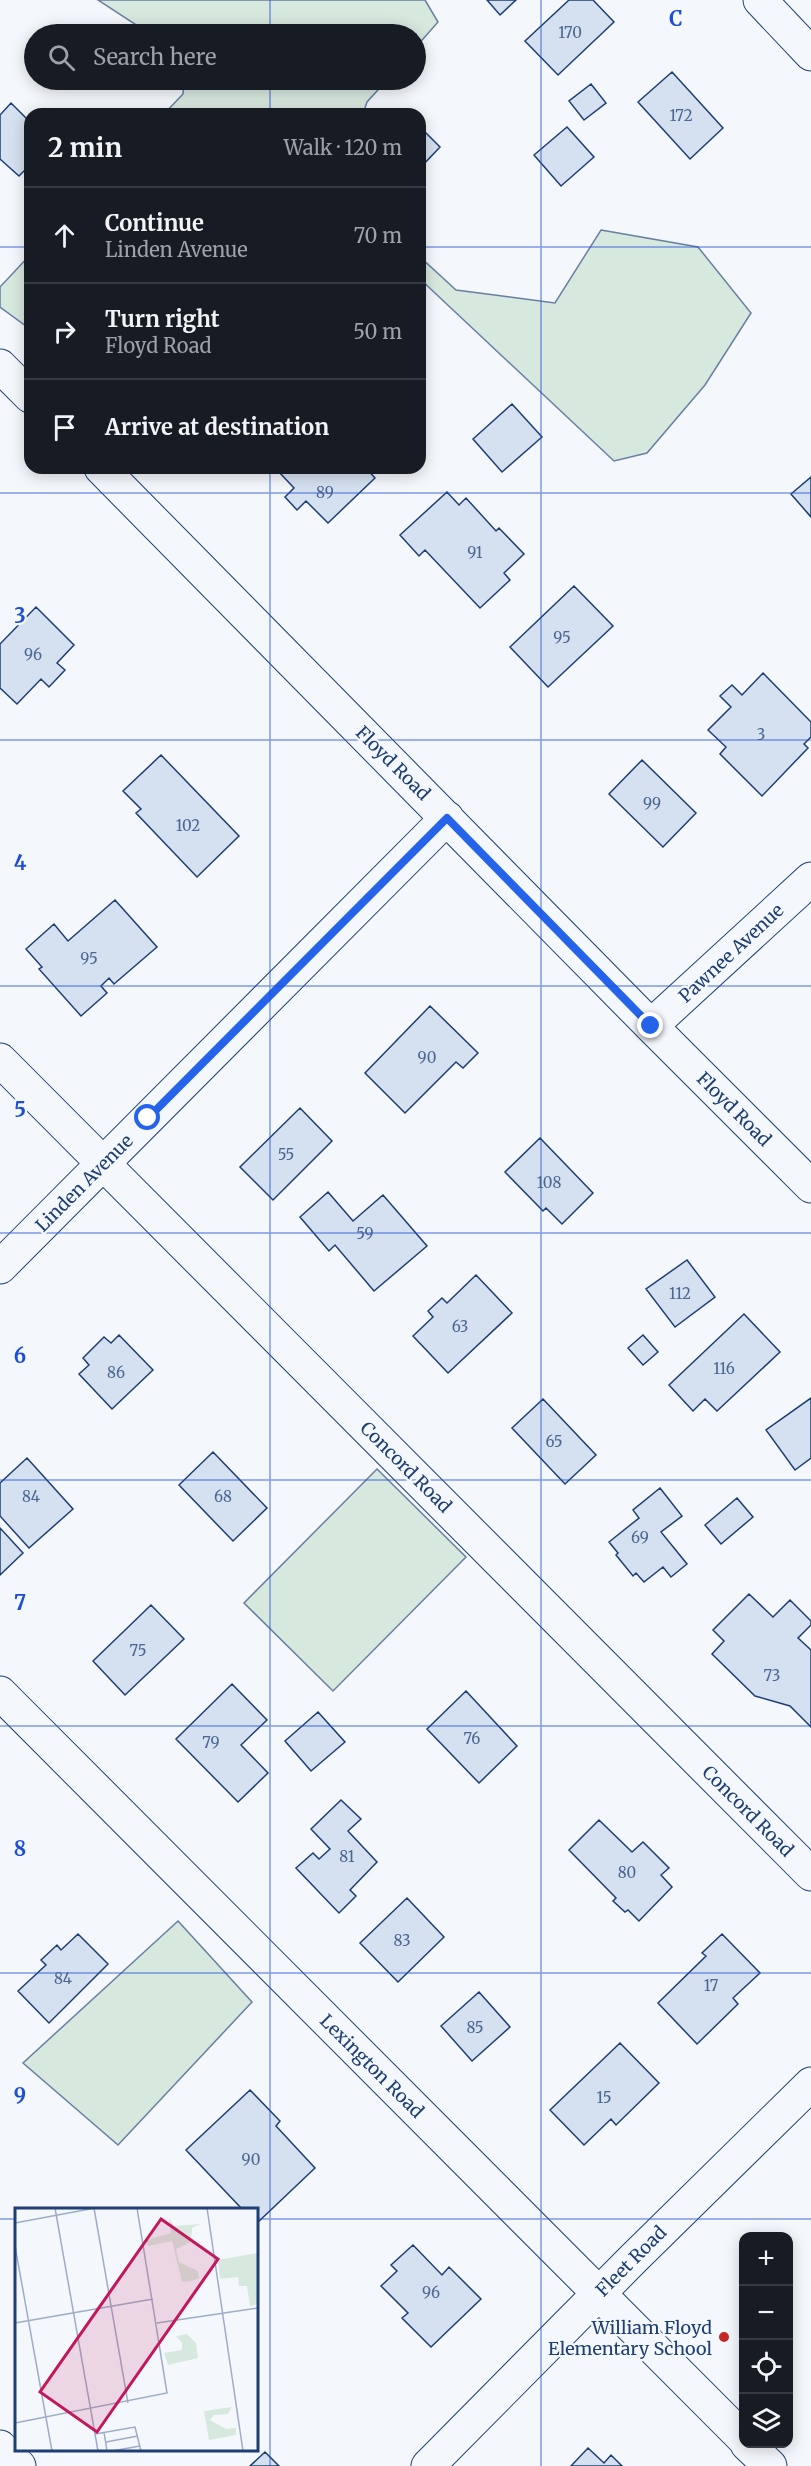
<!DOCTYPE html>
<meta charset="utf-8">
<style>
:root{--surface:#171b24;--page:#20242c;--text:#f1f3f6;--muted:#9ea1a6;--line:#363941}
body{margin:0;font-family:Merriweather,serif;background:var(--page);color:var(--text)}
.controls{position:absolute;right:18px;bottom:18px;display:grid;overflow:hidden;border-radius:12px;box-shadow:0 3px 15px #0003}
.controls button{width:54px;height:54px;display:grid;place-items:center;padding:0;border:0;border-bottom:2px solid var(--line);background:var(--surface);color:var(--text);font:30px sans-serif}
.stop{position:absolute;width:18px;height:18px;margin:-14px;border:4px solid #2563eb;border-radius:50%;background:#fff}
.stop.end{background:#2563eb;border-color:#fff;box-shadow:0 2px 6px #0008}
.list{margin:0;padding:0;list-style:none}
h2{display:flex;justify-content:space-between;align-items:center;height:78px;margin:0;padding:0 24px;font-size:26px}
h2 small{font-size:20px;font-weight:400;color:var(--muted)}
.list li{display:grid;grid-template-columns:39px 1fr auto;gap:18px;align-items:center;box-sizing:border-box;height:96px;padding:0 24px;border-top:2px solid var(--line)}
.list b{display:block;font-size:22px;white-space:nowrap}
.list p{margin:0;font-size:20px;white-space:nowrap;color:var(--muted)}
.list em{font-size:20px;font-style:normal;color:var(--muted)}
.icon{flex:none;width:33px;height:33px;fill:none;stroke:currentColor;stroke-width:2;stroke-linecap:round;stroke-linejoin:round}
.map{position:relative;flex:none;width:811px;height:2466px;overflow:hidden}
.search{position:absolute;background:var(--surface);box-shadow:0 3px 15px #0003;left:24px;top:24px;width:402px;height:66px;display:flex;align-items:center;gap:15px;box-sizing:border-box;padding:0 21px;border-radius:33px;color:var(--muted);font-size:22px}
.panel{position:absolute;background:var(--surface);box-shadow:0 3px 15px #0003;left:24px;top:108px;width:402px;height:366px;border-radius:18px}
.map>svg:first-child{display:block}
</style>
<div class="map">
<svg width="811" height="2466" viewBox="0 0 811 2466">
<rect width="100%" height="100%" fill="#f4f7fb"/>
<!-- green -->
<path fill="#d7e8df" stroke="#687fa3" stroke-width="1.5" d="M98,0H425L438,22L416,47V34H150Z
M184,80H387L367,102L363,114H164L183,94Z
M601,230L698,247L751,313L705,385L647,453L614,461L420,279V257L456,290L555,303Z
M30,255V329L0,307V287Z
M377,1469L466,1557L333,1691L244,1603Z
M178,1921L252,2002L118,2145L23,2063Z"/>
<!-- building -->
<path fill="#d5e0f0" stroke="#1d3f73" stroke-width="1.5" d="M487,0H516L500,15Z
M569,0H593L614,22L558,75L525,41Z
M672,72L723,128L690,159L638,102Z
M591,84L606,103L584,120L569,101Z
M11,103L30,122V165L19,176L0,159V115Z
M567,127L594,157L561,186L534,155Z
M421,128L440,147L420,168V129Z
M512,404L542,437L502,472L473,439Z
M281,468H366L375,478L328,523L306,501L297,510L285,497L294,488L278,471Z
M811,477V517L791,494Z
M447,492L459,505L466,498L496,531L499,528L524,554L504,573L510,580L480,608L425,550L419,556L400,535Z
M574,586L613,626L548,687L510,647Z
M36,607L74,645L57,663L65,670L49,687L41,679L17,704L0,688V644Z
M763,673L811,722V737L804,744L808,748L762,796L720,754L726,747L708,730L731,707L720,696L732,685L742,695Z
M161,755L239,836L197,877L136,813L141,809L123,791Z
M642,760L696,813L663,847L609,794Z
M115,900L157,947L114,984L109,978L101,986L107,993L81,1016L39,969L42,967L26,949L54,924L68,941Z
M430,1006L478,1053L463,1068L456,1062L405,1113L365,1073Z
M300,1108L332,1141L273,1200L240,1167Z
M540,1138L593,1193L562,1224L546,1208L543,1211L505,1172Z
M328,1192L353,1221L383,1195L427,1246L374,1291L335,1245L329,1251L300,1217Z
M687,1260L715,1297L675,1327L646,1289Z
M476,1275L512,1313L448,1373L413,1336L433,1317L428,1311L442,1298L447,1303Z
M744,1314L780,1352L717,1411L705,1399L693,1411L669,1385Z
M119,1335L153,1370L112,1409L79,1374L89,1365L83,1358L104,1337L111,1343Z
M643,1335L658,1352L643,1365L628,1348Z
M811,1398V1458L795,1470L766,1430Z
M543,1399L596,1455L565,1484L512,1428Z
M213,1452L267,1508L233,1541L179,1485Z
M27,1458L73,1509L29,1548L0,1516V1483Z
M660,1488L682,1516L661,1532L687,1564L671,1577L663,1567L644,1582L636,1573L633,1576L616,1555L618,1553L609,1542L639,1518L633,1510Z
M737,1498L753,1517L721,1544L705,1525Z
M0,1528L23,1553L0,1575Z
M749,1594L773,1617L790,1600L811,1621V1625L798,1638L811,1650V1727L790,1706L755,1696L712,1654L724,1641L713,1630Z
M151,1605L184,1639L125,1695L93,1661Z
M232,1684L267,1720L241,1745L268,1773L238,1802L176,1739Z
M466,1691L517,1746L479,1783L427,1729Z
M318,1712L345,1742L311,1771L285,1741Z
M341,1800L361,1819L348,1831L377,1862L350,1890L356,1896L339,1913L296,1868L313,1853L319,1859L330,1849L311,1829Z
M599,1820L632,1852L643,1842L669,1868L661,1875L672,1887L639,1921L628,1910L625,1912L613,1901L616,1898L569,1850Z
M407,1898L444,1937L398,1982L360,1943Z
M78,1934L108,1964L49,2023L18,1991L46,1965L41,1960L57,1945L61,1950Z
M722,1934L760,1973L733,1998L738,2004L697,2044L658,2003L706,1956L702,1953Z
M479,1992L510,2027L472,2061L441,2026Z
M620,2043L659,2083L616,2125L611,2119L584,2145L550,2110Z
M250,2090L280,2121L276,2126L315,2168L256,2224V2210H243L186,2150Z
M413,2245L442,2275L449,2267L481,2299L431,2347L402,2318L408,2313L381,2286L397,2271L391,2265Z
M588,2448L604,2463L611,2455L622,2466H571Z
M265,2452L279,2466H250Z"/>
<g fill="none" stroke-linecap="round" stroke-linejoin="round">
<!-- minor casing -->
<g stroke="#1d3f73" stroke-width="35">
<path id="minor" d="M760,0L811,54
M0,366L30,396
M101,468L651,1026L811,1186
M651,1026L811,879
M0,1060L811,1874
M0,1267L447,818
M0,1693L744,2439
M747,2444L770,2466
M0,2447L19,2466
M428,2466L632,2260L811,2084"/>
</g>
<!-- minor -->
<use href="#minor" stroke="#f4f7fb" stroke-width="33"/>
</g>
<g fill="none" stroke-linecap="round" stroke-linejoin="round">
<!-- route -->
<path stroke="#2563eb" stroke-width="8" d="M148,1118L447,818L651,1026"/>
</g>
<!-- grid -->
<path fill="none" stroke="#1d4ed8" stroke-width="1.5" stroke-opacity="0.55" d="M270,0V34M541,0V2466M270,80V114M0,247H30M420,247H811M270,468V2466M0,493H811M0,740H811M0,986H811M0,1233H811M0,1480H811M0,1726H811M0,1973H811M0,2219H16M256,2219H811"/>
<!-- markers -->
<circle fill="#c62828" stroke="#f4f7fb" stroke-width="2" cx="724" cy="2337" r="6"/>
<g text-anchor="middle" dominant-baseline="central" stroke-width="4.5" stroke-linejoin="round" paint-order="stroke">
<!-- number labels -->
<g font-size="15" fill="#4b6792">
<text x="570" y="32">170</text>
<text x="681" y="115">172</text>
<text x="325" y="492">89</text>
<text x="475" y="552">91</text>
<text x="562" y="637">95</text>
<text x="33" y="654">96</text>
<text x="761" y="734">3</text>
<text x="652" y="803">99</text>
<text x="188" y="825">102</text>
<text x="89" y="958">95</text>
<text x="427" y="1057">90</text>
<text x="286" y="1154">55</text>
<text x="549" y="1182">108</text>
<text x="365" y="1233">59</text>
<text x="680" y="1293">112</text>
<text x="460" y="1326">63</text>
<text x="724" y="1368">116</text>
<text x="116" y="1372">86</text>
<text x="554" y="1441">65</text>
<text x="31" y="1496">84</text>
<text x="223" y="1496">68</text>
<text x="640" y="1537">69</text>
<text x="138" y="1650">75</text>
<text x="772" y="1675">73</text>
<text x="472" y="1738">76</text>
<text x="211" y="1742">79</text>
<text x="347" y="1856">81</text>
<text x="627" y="1872">80</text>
<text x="402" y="1940">83</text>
<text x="63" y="1978">84</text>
<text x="711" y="1985">17</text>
<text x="475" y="2027">85</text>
<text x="604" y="2097">15</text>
<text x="251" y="2159">90</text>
<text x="431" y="2292">96</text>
</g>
<!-- street labels -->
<g font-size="18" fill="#1d3f73" stroke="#f4f7fb">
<text transform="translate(393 763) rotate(45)">Floyd Road</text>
<text transform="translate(731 953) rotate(-43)">Pawnee Avenue</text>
<text transform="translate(734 1109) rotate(45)">Floyd Road</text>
<text transform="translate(84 1183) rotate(-45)">Linden Avenue</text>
<text transform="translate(406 1467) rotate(45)">Concord Road</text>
<text transform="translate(748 1811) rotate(45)">Concord Road</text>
<text transform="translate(372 2066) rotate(45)">Lexington Road</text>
<text transform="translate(631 2261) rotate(-45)">Fleet Road</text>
</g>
<!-- poi labels -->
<g font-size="18" fill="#1d3f73" stroke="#f4f7fb" text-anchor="end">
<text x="712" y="2327">William Floyd<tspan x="712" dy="21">Elementary School</tspan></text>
</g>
</g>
<!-- overview -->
<g transform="translate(15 2208)">
<rect width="243" height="243" fill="#f4f7fb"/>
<path d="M154,9L159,18L185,16L177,20L176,34L161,41L164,54L183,63L184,70L177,73L167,74L157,33L133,38L131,32L156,25ZM243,45V96L235,98L232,78H224L223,69L205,71L203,52ZM172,126L181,135L183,150L153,157L149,145L167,142V135L161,128ZM217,199L213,206L199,207L195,212L211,221L221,220V227L194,232L189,203Z" fill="#d7e8df"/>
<path fill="none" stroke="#9eadc5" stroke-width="1.5" d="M40,0L83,243M79,0L113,195M192,0L228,243M0,15L80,0M0,38L37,243M0,115L138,91M142,115L243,100M0,215L152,185L122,0M89,224L92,243M80,226L120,219L126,243M91,234L123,228M97,243L125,238"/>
<path fill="#c2185b" fill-opacity="0.15" stroke="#c2185b" stroke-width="3" d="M146,11L203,51L82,224L25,184Z"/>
<rect width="243" height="243" fill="none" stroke="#1d3f73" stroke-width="3"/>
</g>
<g font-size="20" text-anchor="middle" font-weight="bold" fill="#1d4ed8" stroke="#f4f7fb" stroke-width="4.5" stroke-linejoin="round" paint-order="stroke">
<text x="676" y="26">C</text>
<text x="20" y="623">3</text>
<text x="20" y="870">4</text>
<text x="20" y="1117">5</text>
<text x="20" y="1363">6</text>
<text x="20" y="1610">7</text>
<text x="20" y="1856">8</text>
<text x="20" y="2103">9</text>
</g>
</svg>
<div class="controls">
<button>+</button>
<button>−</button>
<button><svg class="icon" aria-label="locate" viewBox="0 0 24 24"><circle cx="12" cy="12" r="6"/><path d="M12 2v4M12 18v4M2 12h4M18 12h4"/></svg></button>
<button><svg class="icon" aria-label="layers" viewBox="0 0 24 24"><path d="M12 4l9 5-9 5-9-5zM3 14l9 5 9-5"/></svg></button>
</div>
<div class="stop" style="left:148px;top:1118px"></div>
<div class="stop end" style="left:651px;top:1026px"></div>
<div class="search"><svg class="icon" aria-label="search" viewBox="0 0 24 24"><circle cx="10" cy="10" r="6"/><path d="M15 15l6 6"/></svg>Search here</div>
<section class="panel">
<h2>2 min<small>Walk · 120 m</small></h2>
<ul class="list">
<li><svg class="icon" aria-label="ahead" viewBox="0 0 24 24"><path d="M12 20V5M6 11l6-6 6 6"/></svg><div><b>Continue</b><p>Linden Avenue</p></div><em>70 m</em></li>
<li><svg class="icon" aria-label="right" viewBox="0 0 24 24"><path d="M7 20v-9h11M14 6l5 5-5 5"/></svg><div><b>Turn right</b><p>Floyd Road</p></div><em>50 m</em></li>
<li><svg class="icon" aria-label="arrive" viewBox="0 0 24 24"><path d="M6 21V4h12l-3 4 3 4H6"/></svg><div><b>Arrive at destination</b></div></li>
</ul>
</section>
</div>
